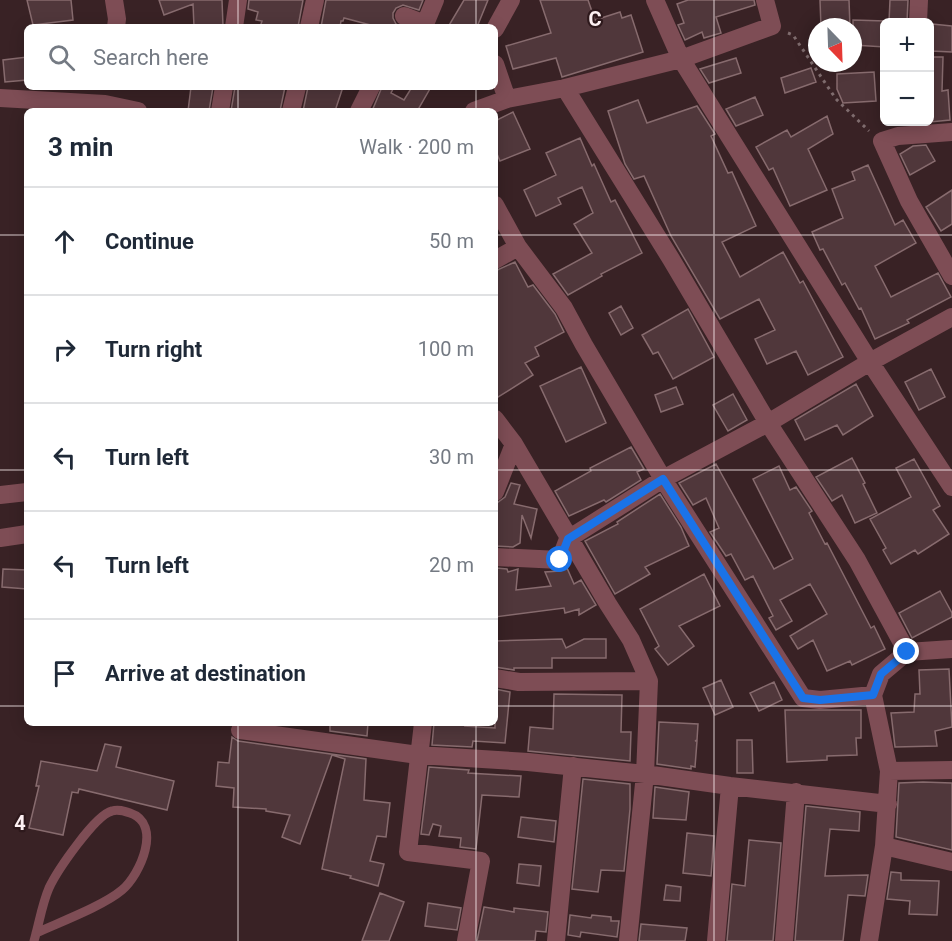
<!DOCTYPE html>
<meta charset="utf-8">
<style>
:root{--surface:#fff;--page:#f2f2f3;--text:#1f2937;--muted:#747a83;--line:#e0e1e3}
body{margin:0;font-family:Roboto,sans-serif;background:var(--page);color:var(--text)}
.controls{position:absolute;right:18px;top:18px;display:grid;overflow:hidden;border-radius:9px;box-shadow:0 3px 15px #0003}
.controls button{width:54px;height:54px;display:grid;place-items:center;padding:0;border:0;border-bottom:2px solid var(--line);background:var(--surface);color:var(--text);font:30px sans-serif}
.compass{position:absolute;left:808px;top:18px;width:54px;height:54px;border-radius:50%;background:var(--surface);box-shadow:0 3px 15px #0003;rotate:157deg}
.stop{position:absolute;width:18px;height:18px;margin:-14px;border:4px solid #1a73e8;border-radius:50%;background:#fff}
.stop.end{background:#1a73e8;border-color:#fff;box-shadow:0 2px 6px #0008}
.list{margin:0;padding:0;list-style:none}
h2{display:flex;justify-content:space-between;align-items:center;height:78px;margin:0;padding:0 24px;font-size:26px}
h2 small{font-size:20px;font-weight:400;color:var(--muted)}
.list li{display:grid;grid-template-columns:39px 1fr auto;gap:18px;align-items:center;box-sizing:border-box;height:108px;padding:0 24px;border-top:2px solid var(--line)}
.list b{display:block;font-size:22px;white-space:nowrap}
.list em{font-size:20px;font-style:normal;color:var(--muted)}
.icon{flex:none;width:33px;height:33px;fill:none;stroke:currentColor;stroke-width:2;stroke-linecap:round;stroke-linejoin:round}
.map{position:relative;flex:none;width:952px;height:941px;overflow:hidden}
.search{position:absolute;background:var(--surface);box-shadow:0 3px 15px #0003;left:24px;top:24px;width:474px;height:66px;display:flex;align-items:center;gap:15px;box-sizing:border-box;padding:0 21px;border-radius:9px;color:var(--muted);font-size:22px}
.panel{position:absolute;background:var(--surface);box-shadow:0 3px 15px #0003;left:24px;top:108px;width:474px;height:618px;border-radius:9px}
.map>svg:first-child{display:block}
</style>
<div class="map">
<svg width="952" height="941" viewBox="0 0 952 941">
<rect width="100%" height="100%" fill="#392225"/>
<!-- building -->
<path fill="#50373b" stroke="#876b6e" stroke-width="1.5" d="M27,0H71L73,20L33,25Z
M159,0H222L223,26L194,27L193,4L164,15Z
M249,0H303L298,27H260L262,21L256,20L258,12L248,9Z
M326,0H423L419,10L403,5L396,8L393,13V18L396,24L401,27H378L344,18L343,21H341L340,27H321Z
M464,0H488L477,27H448Z
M540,0H588L595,20L620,12L622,18L631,15L643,52L562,77L556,58L513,69L506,46L551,33Z
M688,0H754L755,5L716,17L721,33L704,38L702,32L685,40L678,25L684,23L677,4Z
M820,0H849L850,27H821Z
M890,0H908L907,22H889Z
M853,20L885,21V47L853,45Z
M932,24L952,26V52L931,51Z
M27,57V80L5,82L3,60Z
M930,57H943L942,91L948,90L950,120L930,122Z
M736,58L741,73L709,83L700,69Z
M811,68L816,82L785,93L781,78Z
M874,72L876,101L843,103L837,89V74Z
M191,87H213L209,111H188Z
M235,87H285L280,111H231Z
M308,87H343L335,111H303Z
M382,87H394L391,93L404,100L412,87H431L419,108L425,111H372Z
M755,97L763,115L736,126L726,109Z
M638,100L647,123L697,106L715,134L711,136L728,173L732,172L756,226L722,242L740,277L783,252L800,283L803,281L843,357L808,375L796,351L767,364L755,339L775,330L759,299L720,319L671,236L644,176L634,179L625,164L608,111Z
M513,112L530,149L500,161L495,149V121Z
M827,116L833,134L808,149L827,190L790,206L773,168L769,170L756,147L787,130L791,137Z
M580,138L592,166L594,164L611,202L615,200L642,253L601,274L602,276L568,295L553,274L592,253L574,224L593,213L582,187L558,198L561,204L536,216L524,190L556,175L546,153Z
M926,145L935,161L910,175L900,154L913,146Z
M868,165L895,225L903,220L916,243L875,266L891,297L938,273L951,297L907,320L909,323L875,339L861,308L859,309L845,283L842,285L823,249L820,250L812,232L843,218L832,189L855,180L852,172Z
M952,190V224L941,231L926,207Z
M515,262L528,287L533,285L555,314L564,332L535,347L539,356L525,363L533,375L495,399V271Z
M621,306L633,328L621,335L609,313Z
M688,309L714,357L673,379L658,352L653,354L642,335Z
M581,367L606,423L566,442L540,386Z
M931,369L945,397L919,410L905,382Z
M856,384L873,416L843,435L837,425L805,440L795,420Z
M676,387L683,404L661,412L655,395Z
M733,394L747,420L728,431L713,405Z
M631,447L644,469L637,472L641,480L606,502L604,500L569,516L555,491L591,471L590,468Z
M852,458L865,483L863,484L877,513L855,523L842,495L832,501L816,477Z
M914,459L940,506L933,510L949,534L918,554L915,550L891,564L883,550L886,548L870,519L911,497L896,468Z
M716,464L774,569L793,559L753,479L779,466L790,490L796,487L812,511L809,513L825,544L827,543L871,628L874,626L885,649L852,665L850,661L827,671L813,640L798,649L790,636L827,614L810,584L780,600L792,621L776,630L769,618L773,616L753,576L745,580L731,554L726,556L710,532L719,528L706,498L693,505L679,483Z
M511,483L520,485L514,504L537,509L531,538L522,515L520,543L513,547L495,546L497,535L495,534V510L497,503L505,497Z
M660,494L681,527L689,546L645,567L650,574L615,594L585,541L618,524L617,522Z
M496,568L507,569L508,572L518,569L516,590L551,586L545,572L560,571L567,568L574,584L581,580L596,605L579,615V609L565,613L564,608L495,617Z
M3,569L27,570V589L2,587Z
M704,574L720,606L679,626L694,646L668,665L655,649L659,646L640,609Z
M940,591L952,613V617L912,638L899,613Z
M562,639L566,648L584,639H606V658H552V668H514V670L495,667V641Z
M949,669L952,727L935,731L937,746L895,747L891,713L914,712L915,694H920L919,670Z
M721,680L733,707L715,715L703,688Z
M774,682L782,700L759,711L750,693Z
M495,689L510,692L505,743L473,741L472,747L432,745L434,723H466L465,726L495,728Z
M554,694L622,695L621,732H631L630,761L528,751L530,727L553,729Z
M785,710H861V738H856L857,755L827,756V760L787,762Z
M659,722L698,724L697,740L695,741H697L695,767L691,766V769L657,764Z
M330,723H368L367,736L330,731Z
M232,737L238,741L366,759L364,800L390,803L386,837L377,836L370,861L384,864L378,886L350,878L351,876L322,869L345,759L332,755L300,844L282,837L290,815L266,811V809L233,807L234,788L216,786L218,762L229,763Z
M737,740H752L753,773H737Z
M105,744L121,747L116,767L174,781L167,810L79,789L78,793L72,792L63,835L29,828L39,786H36L41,761L97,771Z
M429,767L469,770L468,773L521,776L519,797L482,795L476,849L460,847L461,838L439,836L441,826L433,824L429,835L421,834Z
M583,779L630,784V809L624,871L601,870L598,892L572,889Z
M923,782L952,783V850L896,837L899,783Z
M655,787L689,792L686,820L653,818Z
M806,806L860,812L859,831L830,829L825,876L868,875L865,896L848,895L843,941H795Z
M521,817L556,821L554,842L518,837Z
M687,833L714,836L711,876L683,873Z
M749,840L781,843L773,941H727L732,884L745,886Z
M519,864L541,866L539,886L517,883Z
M891,872L901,873V880L939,881L937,915L909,914L910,901L887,899Z
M666,885L681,887L680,901L664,900Z
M380,893L404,902L389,941H362Z
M428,903L461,908L457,930L425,926Z
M484,907L514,912V908L548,912L546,932L536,931L535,941H477Z
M570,915L591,918L592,915L611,917V921H619L617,937L581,932L580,937L568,935Z
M641,924L687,928L685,941H639Z"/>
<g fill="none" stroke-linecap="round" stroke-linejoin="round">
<!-- path -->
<path stroke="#7f6c6e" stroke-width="3" stroke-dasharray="3 4.5" stroke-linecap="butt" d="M788,33L793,35L836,99L869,131"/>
<!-- service -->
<path stroke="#7e4d55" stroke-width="9" d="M34,941C39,924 42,904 49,888C57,871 95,815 112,811C118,809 124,811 130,813C163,824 140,875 122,890C103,906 60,922 36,933"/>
<!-- minor -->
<path stroke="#7e4d55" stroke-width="18" d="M114,0L117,19L116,27
M655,0L681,59L870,362L952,487
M404,16L425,24L435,0
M918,22L919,0
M234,27L238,0
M309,27L315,0
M495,29L511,0
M495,64L507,99
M565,88L671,259L768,423L857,560L907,652L952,649
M0,98L105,104L138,111
M220,111L224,87
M291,111L297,87
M359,111L371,87
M474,111L507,99L565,88L681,59L772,26L765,0
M952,132L898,136L882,141L909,201L952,276
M495,205L518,247L564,308L584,345L663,479L803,698L820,700L873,695L889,771L884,846L869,941
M495,260L518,247
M495,419L514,444L608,604L631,640L649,681L645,774L628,941
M495,492L514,444
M0,495L27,492
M0,538L27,534
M495,557L560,560L568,539L663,479L768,423L870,362L952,317
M495,678L519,682L649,681
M873,695L881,674L907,652
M423,723L408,852L481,861L466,941
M240,730L418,755L528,762L645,774L730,786L888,804
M889,771L952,770
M884,846L952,862
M556,941L573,766
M716,941L730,786
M784,941L796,792"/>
</g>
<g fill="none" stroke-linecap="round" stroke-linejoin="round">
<!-- route -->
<path stroke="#1a73e8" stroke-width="8" d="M560,560L568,539L663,479L803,698L820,700L873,695L881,674L907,652"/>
</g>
<!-- grid -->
<path fill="none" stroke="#fdf0f2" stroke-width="1.5" stroke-opacity="0.55" d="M238,0V27M476,0V27M714,0V941M238,87V111M476,87V111M0,235H27M495,235H952M0,470H27M495,470H952M0,706H27M495,706H952M238,723V941M476,723V941"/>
<g font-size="20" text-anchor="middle" font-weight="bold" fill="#fdf0f2" stroke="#2e191c" stroke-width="4.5" stroke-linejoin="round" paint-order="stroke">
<text x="595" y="26">C</text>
<text x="20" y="830">4</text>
</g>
</svg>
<div class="controls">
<button>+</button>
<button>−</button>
</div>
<svg class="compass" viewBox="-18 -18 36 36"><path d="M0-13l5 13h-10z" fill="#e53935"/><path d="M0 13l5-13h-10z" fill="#747a83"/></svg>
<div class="stop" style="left:560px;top:560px"></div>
<div class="stop end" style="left:907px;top:652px"></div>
<div class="search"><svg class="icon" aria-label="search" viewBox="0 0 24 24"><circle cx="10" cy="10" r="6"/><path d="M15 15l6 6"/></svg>Search here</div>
<section class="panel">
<h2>3 min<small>Walk · 200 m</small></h2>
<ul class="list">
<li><svg class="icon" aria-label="ahead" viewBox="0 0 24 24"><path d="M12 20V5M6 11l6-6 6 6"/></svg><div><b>Continue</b></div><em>50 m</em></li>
<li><svg class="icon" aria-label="right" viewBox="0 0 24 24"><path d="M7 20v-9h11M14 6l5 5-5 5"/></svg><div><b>Turn right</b></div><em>100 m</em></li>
<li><svg class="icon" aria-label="left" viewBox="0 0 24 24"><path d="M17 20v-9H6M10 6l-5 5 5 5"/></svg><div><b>Turn left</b></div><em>30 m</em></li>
<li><svg class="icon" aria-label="left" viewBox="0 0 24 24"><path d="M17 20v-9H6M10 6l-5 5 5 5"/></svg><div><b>Turn left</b></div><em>20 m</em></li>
<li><svg class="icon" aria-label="arrive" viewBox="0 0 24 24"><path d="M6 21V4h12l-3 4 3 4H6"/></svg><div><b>Arrive at destination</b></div></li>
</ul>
</section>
</div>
